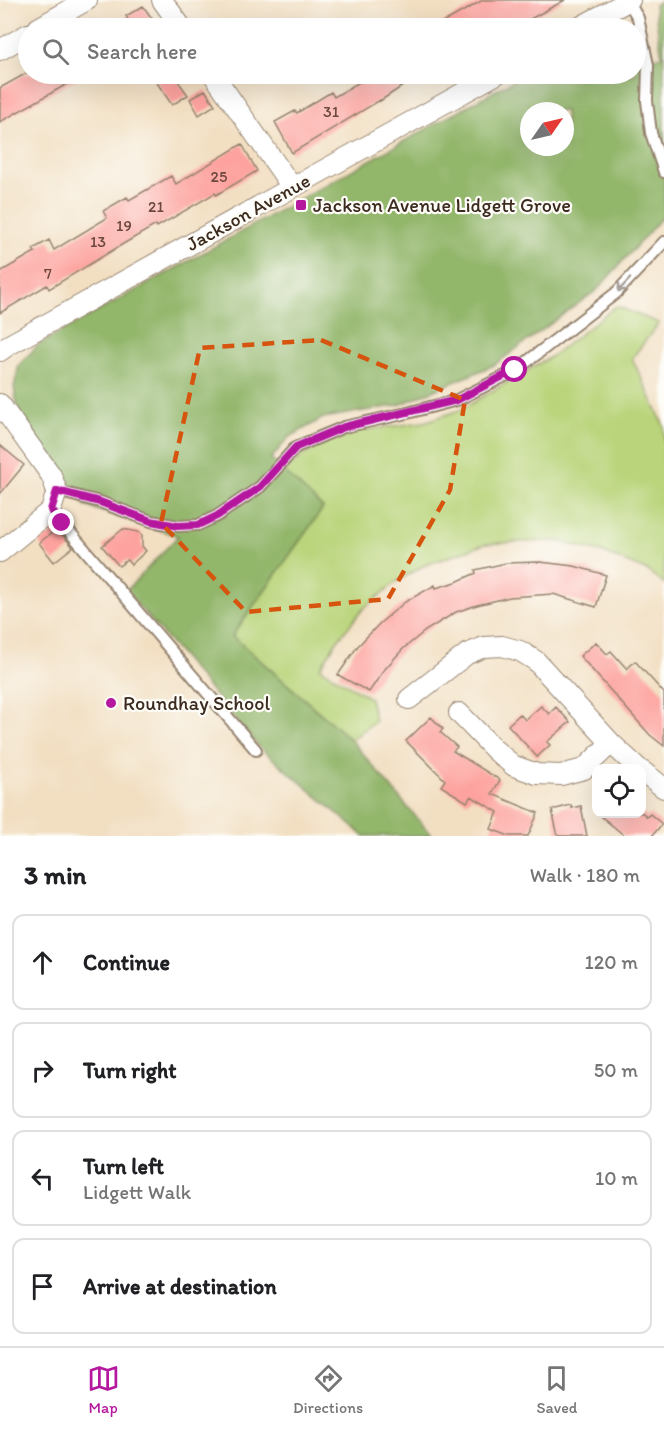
<!DOCTYPE html>
<meta charset="utf-8">
<style>
:root{--surface:#fff;--page:#f6f6f6;--text:#202124;--muted:#757577;--line:#e0e0e0;--accent:#b5179e}
body{margin:0;font-family:Itim,sans-serif;background:var(--page);color:var(--text)}
.controls{position:absolute;right:18px;bottom:18px;display:grid;overflow:hidden;border-radius:12px;box-shadow:0 6px 24px #0002}
.controls button{width:54px;height:54px;display:grid;place-items:center;padding:0;border:0;border-bottom:2px solid var(--line);background:var(--surface);color:var(--text);font:30px sans-serif}
.compass{position:absolute;left:520px;top:102px;width:54px;height:54px;border-radius:50%;background:var(--surface);box-shadow:0 6px 24px #0002;rotate:56deg}
.stop{position:absolute;width:18px;height:18px;margin:-14px;border:4px solid #b5179e;border-radius:50%;background:#fff}
.stop.end{background:#b5179e;border-color:#fff;box-shadow:0 2px 6px #0008}
.list{margin:0;padding:0;list-style:none}
h2{display:flex;justify-content:space-between;align-items:center;height:78px;margin:0;padding:0 24px;font-size:26px}
h2 small{font-size:20px;font-weight:400;color:var(--muted)}
.list li{display:grid;grid-template-columns:39px 1fr auto;gap:18px;align-items:center;box-sizing:border-box;height:96px;margin:0 12px 12px;padding:0 12px;border:2px solid var(--line);border-radius:12px}
.list b{display:block;font-size:22px;white-space:nowrap}
.list p{margin:0;font-size:20px;white-space:nowrap;color:var(--muted)}
.list em{font-size:20px;font-style:normal;color:var(--muted)}
.icon{flex:none;width:33px;height:33px;fill:none;stroke:currentColor;stroke-width:2;stroke-linecap:round;stroke-linejoin:round}
.map{position:relative;flex:none;width:664px;height:836px;overflow:hidden}
.search{position:absolute;background:var(--surface);box-shadow:0 6px 24px #0002;left:18px;right:18px;top:18px;height:66px;display:flex;align-items:center;gap:15px;box-sizing:border-box;padding:0 21px;border-radius:33px;color:var(--muted);font-size:22px}
.sheet{height:510px;background:var(--surface)}
nav{display:flex;justify-content:space-around;align-items:center;box-sizing:border-box;height:84px;border-top:2px solid var(--line);background:var(--surface);font-size:16px;color:var(--muted)}
nav a{display:grid;justify-items:center;gap:3px}
nav .on{color:var(--accent)}
.map>svg:first-child{display:block}
</style>
<div class="map">
<svg width="664" height="836" viewBox="0 0 664 836">
<rect width="100%" height="100%" fill="#fdfcf7"/>
<filter id="ink" filterUnits="userSpaceOnUse"><feTurbulence type="fractalNoise" baseFrequency=".0167" numOctaves="2"/><feDisplacementMap in="SourceGraphic" scale="12" xChannelSelector="R" yChannelSelector="G"/><feConvolveMatrix kernelMatrix="1 2 1 2 8 2 1 2 1" color-interpolation-filters="sRGB"/></filter>
<filter id="wash" filterUnits="userSpaceOnUse"><feTurbulence type="fractalNoise" baseFrequency=".008" numOctaves="4" result="noise"/><feDisplacementMap in="SourceGraphic" scale="24" xChannelSelector="R" yChannelSelector="G"/><feGaussianBlur stdDeviation="1.35" result="paint"/><feColorMatrix in="noise" values="0 0 0 0 0 0 0 0 0 0 0 0 0 0 0 0 0 1.4 0 .05"/><feComposite in="paint" operator="in"/></filter>
<g filter="url(#wash)">
<rect width="100%" height="100%" fill="#f2dfc2"/>
<!-- green -->
<path fill="#b9d47a" stroke="#7a7f4c" stroke-width="1.5" d="M616,306L659,323L632,358L664,426V584L648,571L601,552L557,541L517,542L485,544L423,566L396,582L363,609L337,641L320,668L370,698L375,721L351,740L232,636L323,508L284,472L302,456L326,442L351,432L424,422L460,410L552,356Z"/>
<!-- forest -->
<path fill="#92b66a" stroke="#667044" stroke-width="1.5" fill-rule="evenodd" d="M663,0H664V215L597,290L494,365L399,405L323,418L288,438L271,459L323,508L232,636L351,740L432,836H364L259,747L126,591L178,536L85,506L18,410L14,387L19,365L39,344L525,74H636V62L662,56L654,5ZM529,111H565V147H529Z"/>
<g id="blocks">
<!-- building -->
<path fill="#fda29e" d="M483,0H565L514,28H433Z
M143,6L159,28H133L126,16Z
M25,74H85L0,122V88Z
M151,74H173L188,95L172,105Z
M373,74H421L380,101V100L292,153L275,122L295,111L297,113L331,92L334,97Z
M205,90L215,105L199,115L190,99Z
M242,144L257,171L216,195L215,193L157,227L156,225L123,244L49,289L47,285L0,313V272L35,252L33,249L49,240L54,250L107,218L103,211L127,197L129,200L171,176L176,184Z
M0,445L24,465L0,494Z
M57,529L73,547L54,562L39,543Z
M123,529L138,532L142,535V546L146,551L131,565L127,560L119,566L102,546Z
M540,562L574,566L606,575L596,607L553,594L510,597L477,605L456,612L425,631L403,649L384,670L369,692L338,675L357,647L380,623L405,602L435,585L436,588L456,582L476,573L475,570L506,563Z
M596,642L607,654L611,651L627,669L635,661L664,693V746L650,735L580,656Z
M541,706L549,714L556,707L570,722L547,742L550,745L537,757L508,725L520,714L525,720Z
M431,717L443,729L440,732L457,747L453,751L500,780L492,794L538,813L528,836H509L491,829L498,812L471,796L467,802L441,786L445,780L406,741Z
M571,805L572,808L581,806L587,836H558L552,810Z
M597,813H643L647,817L650,814L662,824L652,836H625Z"/>
</g>
</g>
<g filter="url(#ink)">
<use href="#blocks" fill-opacity="0" stroke="#968470" stroke-width="1.5"/>
<g fill="none" stroke-linecap="round" stroke-linejoin="round">
<!-- service casing -->
<g stroke="#968470" stroke-width="14">
<path id="service" d="M628,1L638,18L648,65L647,101L651,133L664,172
M57,491L100,502L151,521L178,526L198,525L217,516L260,487L296,447L344,427L407,413L457,400L515,371L616,293L664,242
M51,510L256,750"/>
</g>
<!-- minor casing -->
<g stroke="#968470" stroke-width="22">
<path id="minor" d="M162,0L182,28
M38,28L87,0
M578,28L630,0
M0,50L28,34
M213,74L292,187
M0,351L7,346L497,74
M0,404L51,475L57,491L51,510L0,552
M409,699L467,654L484,647L502,646L520,651L536,661L611,743L638,768
M459,713L496,751L514,766L537,774L561,775L584,769L611,743
M642,771L664,788"/>
</g>
<!-- service -->
<use href="#service" stroke="#fff" stroke-width="10"/>
<!-- minor -->
<use href="#minor" stroke="#fff" stroke-width="20"/>
</g>
<!-- one-way arrows -->
<defs><path id="oneway-shaft" d="M-6 0H5M1.5-3L5.5 0L1.5 3" fill="none" stroke-width="1.6" stroke-linecap="round" stroke-linejoin="round" transform="scale(1.5)"/></defs>
<use stroke="#a79f9a" href="#oneway-shaft" transform="translate(624 285) rotate(133)"/>
</g>
<g fill="none" stroke-linecap="round" stroke-linejoin="round" filter="url(#ink)">
<!-- route -->
<path stroke="#b5179e" stroke-width="8" d="M62,523L51,510L57,491L100,502L151,521L178,526L198,525L217,516L260,487L296,447L344,427L457,400L515,370"/>
</g>
<!-- marked area -->
<path fill="none" stroke="#d7540e" stroke-width="4.5" stroke-dasharray="12 8" stroke-linejoin="round" d="M321,340L465,400L450,490L388,599L246,612L161,523L200,348Z"/>
<!-- markers -->
<g fill="#b5179e" stroke="#fdfcf7" stroke-width="2">
<rect x="295" y="199" width="12" height="12" rx="3"/>
<circle cx="111" cy="703" r="6"/>
</g>
<g text-anchor="middle" dominant-baseline="central" stroke-width="4.5" stroke-linejoin="round" paint-order="stroke">
<!-- number labels -->
<g font-size="16" fill="#6c483e">
<text x="331" y="111">31</text>
<text x="219" y="176">25</text>
<text x="156" y="206">21</text>
<text x="124" y="225">19</text>
<text x="98" y="241">13</text>
<text x="48" y="273">7</text>
</g>
<!-- poi labels -->
<g font-size="20" fill="#3b2a1e" stroke="#fdfcf7" text-anchor="start">
<text x="313" y="205">Jackson Avenue Lidgett Grove</text>
<text x="123" y="703">Roundhay School</text>
</g>
<!-- street labels -->
<g font-size="20" fill="#3b2a1e" stroke="#fdfcf7">
<text transform="translate(248 212) rotate(-29)">Jackson Avenue</text>
</g>
</g>
</svg>
<div class="controls">
<button><svg class="icon" aria-label="locate" viewBox="0 0 24 24"><circle cx="12" cy="12" r="6"/><path d="M12 2v4M12 18v4M2 12h4M18 12h4"/></svg></button>
</div>
<svg class="compass" viewBox="-18 -18 36 36"><path d="M0-13l5 13h-10z" fill="#e53935"/><path d="M0 13l5-13h-10z" fill="#757577"/></svg>
<div class="stop" style="left:515px;top:370px"></div>
<div class="stop end" style="left:62px;top:523px"></div>
<div class="search"><svg class="icon" aria-label="search" viewBox="0 0 24 24"><circle cx="10" cy="10" r="6"/><path d="M15 15l6 6"/></svg>Search here</div>
</div>
<section class="sheet">
<h2>3 min<small>Walk · 180 m</small></h2>
<ul class="list">
<li><svg class="icon" aria-label="ahead" viewBox="0 0 24 24"><path d="M12 20V5M6 11l6-6 6 6"/></svg><div><b>Continue</b></div><em>120 m</em></li>
<li><svg class="icon" aria-label="right" viewBox="0 0 24 24"><path d="M7 20v-9h11M14 6l5 5-5 5"/></svg><div><b>Turn right</b></div><em>50 m</em></li>
<li><svg class="icon" aria-label="left" viewBox="0 0 24 24"><path d="M17 20v-9H6M10 6l-5 5 5 5"/></svg><div><b>Turn left</b><p>Lidgett Walk</p></div><em>10 m</em></li>
<li><svg class="icon" aria-label="arrive" viewBox="0 0 24 24"><path d="M6 21V4h12l-3 4 3 4H6"/></svg><div><b>Arrive at destination</b></div></li>
</ul>
</section>
<nav>
<a class="on"><svg class="icon" aria-label="map" viewBox="0 0 24 24"><path d="M3 6l6-2 6 2 6-2v14l-6 2-6-2-6 2zM9 4v14M15 6v14"/></svg>Map</a>
<a><svg class="icon" aria-label="directions" viewBox="0 0 24 24"><path d="M12 3l9 9-9 9-9-9zM9 14v-3h6M13 9l2 2-2 2"/></svg>Directions</a>
<a><svg class="icon" aria-label="saved" viewBox="0 0 24 24"><path d="M7 4h10v16l-5-4-5 4z"/></svg>Saved</a>
</nav>
